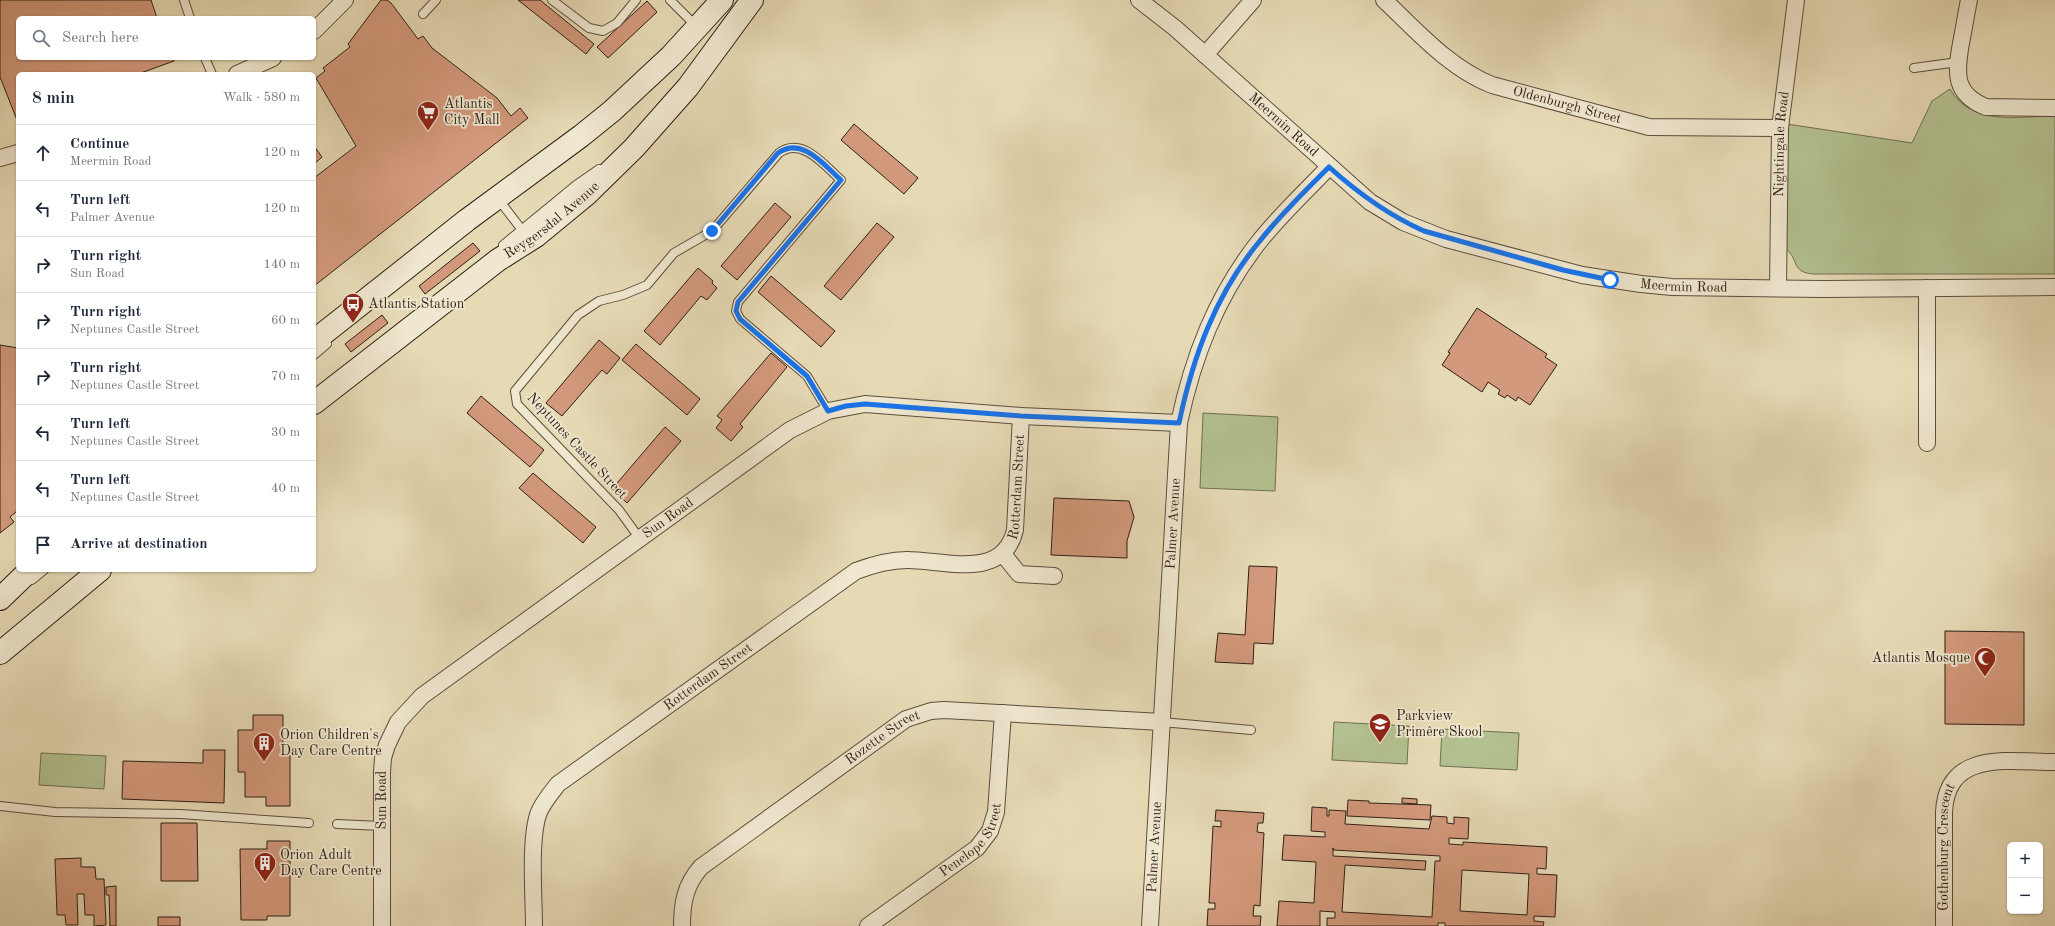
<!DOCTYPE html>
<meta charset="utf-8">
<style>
:root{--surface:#fff;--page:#f6f6f7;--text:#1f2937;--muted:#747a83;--line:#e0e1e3}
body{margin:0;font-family:"Old Standard TT",serif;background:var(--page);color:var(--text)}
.controls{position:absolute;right:12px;bottom:12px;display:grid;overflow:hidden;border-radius:6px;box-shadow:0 1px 3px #0004}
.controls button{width:36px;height:36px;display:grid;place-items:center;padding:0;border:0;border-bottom:1px solid var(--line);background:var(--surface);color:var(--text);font:20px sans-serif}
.stop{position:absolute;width:12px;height:12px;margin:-9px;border:3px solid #1a73e8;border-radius:50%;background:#fff}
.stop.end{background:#1a73e8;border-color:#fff;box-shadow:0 1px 4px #0008}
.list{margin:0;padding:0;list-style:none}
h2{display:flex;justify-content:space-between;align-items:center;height:52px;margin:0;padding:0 16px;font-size:17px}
h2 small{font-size:13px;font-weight:400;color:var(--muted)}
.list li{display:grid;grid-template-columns:26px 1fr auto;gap:12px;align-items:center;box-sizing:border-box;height:56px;padding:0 16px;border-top:1px solid var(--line)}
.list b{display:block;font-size:15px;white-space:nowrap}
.list p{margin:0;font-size:13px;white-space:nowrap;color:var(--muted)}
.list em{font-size:13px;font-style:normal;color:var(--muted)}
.icon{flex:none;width:22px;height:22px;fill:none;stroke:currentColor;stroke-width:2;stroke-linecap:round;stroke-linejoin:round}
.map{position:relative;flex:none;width:2055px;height:926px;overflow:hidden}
.search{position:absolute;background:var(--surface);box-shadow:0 1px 3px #0004;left:16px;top:16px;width:300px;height:44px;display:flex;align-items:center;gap:10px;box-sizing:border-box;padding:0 14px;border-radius:6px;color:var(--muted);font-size:15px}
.panel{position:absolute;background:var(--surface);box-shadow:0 1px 3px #0004;left:16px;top:72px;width:300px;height:500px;border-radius:6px}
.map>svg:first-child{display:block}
</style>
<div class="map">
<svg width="2055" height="926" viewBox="0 0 2055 926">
<rect width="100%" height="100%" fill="#e6dab5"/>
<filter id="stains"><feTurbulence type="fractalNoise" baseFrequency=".005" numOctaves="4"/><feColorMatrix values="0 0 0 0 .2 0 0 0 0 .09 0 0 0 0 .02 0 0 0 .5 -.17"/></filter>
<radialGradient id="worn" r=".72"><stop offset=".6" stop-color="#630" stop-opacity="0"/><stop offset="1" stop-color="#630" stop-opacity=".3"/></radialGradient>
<!-- green -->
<path fill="#b3c08f" stroke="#707052" d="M1950,89C1972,127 2018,116 2055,116V274H1813C1791,272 1799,260 1787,250L1785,176L1787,124L1912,143L1932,101Z
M1203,413L1278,417L1275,491L1200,488Z
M1334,722L1409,726L1407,764L1332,760Z
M1442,729L1519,733L1517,770L1440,766Z
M41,753L106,756L104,789L39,785Z"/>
<!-- building -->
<path fill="#d3997c" stroke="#2e1f15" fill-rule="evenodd" d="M0,0H151L157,18H18V58H173L174,61L138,74H18V120H17L0,77Z
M381,0H387L391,3L418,39L423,36L432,48L497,98L511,116L520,108L528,118L314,286V178L356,146L316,78L325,71L323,68L350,47L348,44Z
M518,0H540L594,44L586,54Z
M647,1L657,12L608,58L597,47Z
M854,124L918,178L904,194L841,140Z
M314,146L322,157L314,164Z
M775,203L791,217L737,280L721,266Z
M877,223L894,237L841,300L824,286Z
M473,243L480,251L425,294L419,286Z
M698,268L713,281L712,283L717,288L707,300L701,296L660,345L644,331Z
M771,276L835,331L821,347L758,292Z
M1477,308L1547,354L1545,357L1557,365L1530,405L1518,397L1516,401L1507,395L1505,398L1498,394L1500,390L1488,382L1482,392L1442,365L1450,353L1448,352Z
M382,315L388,323L351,352L345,344Z
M599,340L620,358L607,374L602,370L562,416L546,403Z
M636,344L700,399L687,415L622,360Z
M0,345L18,348V510L10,517L14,522L0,533Z
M771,353L787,367L740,424L743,427L731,441L716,428L722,420L717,416Z
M481,396L544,450L530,467L467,413Z
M665,427L681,441L627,503L612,489Z
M533,473L596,527L583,543L519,488Z
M1054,498L1129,501L1134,517L1127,541V558L1051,555Z
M1249,566L1277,567L1273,644L1254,643L1253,664L1215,662L1218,633L1245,635Z
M1945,631L2024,632V725L1945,724Z
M253,715H283V754H290V806H266V797H245V772H238V730H253Z
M203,750H225L224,803L122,799L123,761L203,763Z
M1402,798L1417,799V804L1402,803Z
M1348,800L1369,801V803L1431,805L1430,820L1347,816Z
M1312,807L1327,808V816H1329V810L1346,811L1345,824L1429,829L1432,816L1447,817V823L1454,824V817L1469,818L1468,839L1449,838V844L1463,845V842L1547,847L1546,869L1537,868V874L1557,875L1555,917L1534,916V921L1544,922L1543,926H1445V923H1438V926H1327V918H1335V912L1320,911V926H1277L1279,901L1314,903L1316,862L1282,860L1284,835L1325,837V832L1311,831ZM1333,848V850L1440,856V861H1435L1432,917L1342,912L1345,865L1425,870L1426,861L1333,856ZM1462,870L1529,874L1527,915L1460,911Z
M1216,810L1264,813L1263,823H1258L1257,832L1264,833L1260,906L1254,905L1253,916H1261L1260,926H1207L1208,909H1215V903H1209L1213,826L1221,827V821H1215Z
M161,823H197L198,881H161Z
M267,841H290V916H267V920H241L240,849H267Z
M81,858V867H95L96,879H104L106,925L94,926V915H85L84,894H77L78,925H66L65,915H57L55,859Z
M116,886V926H110L109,895H106V887Z
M158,917H180V926H158Z"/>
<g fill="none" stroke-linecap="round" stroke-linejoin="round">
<!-- service casing -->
<g stroke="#5c4e3d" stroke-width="10">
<path id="service" d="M184,0L190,18
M552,0L589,28L603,31L617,23L636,0
M670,0L696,26
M423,14L436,0
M205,58L212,74
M1914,68L1958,62
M502,204L522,230
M503,245L576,185L599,169
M314,355L327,344
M640,539L619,510L517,404L515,391L578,315L599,301L623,295L647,285L674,253L712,231L779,153C802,136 824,165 841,180L738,302L736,311L740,319L807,376L828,411
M32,580L44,570
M1162,722L1251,730
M0,806L55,812L180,814L309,823
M337,824L382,826"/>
</g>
<!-- minor casing -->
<g stroke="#5c4e3d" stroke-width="18">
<g id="minor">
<path id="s1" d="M1139,0L1175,28L1370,202L1403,222L1446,239L1582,275L1641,284L1672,287L1825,289L2055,287"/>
<path id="s2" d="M1384,0C1417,31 1449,68 1492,85L1649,127L1780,128"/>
<path d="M1969,0C1966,14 1964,29 1961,43C1956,72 1953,94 1986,107L2055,108"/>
<path d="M314,31L345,0"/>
<path d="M1205,55L1253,0"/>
<path d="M237,74L273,58"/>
<path d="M0,158L18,153"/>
<path id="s3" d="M1778,288L1780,128L1796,0"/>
<path d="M1927,443V288"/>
<path d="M1003,554L1019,574L1054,576"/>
<path id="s4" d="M382,926V772L383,758L387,745L398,722L422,696L790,430L828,411L865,404L1021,416L1179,423"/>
<path id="s5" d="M534,926C534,897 529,838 539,812C544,801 551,793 558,784L856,571C872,565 889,560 907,560C944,560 1003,581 1015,530L1021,416"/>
<path id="s6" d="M682,926C682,903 685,885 701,867L906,719L931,711L944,710L1162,722"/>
<path id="s7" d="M868,926L977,848L990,831L996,812L1003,713"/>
<path id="s8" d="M1150,926L1179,423C1193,357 1216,297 1258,243C1279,216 1305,192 1329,167"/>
<path id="s9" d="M1944,926V812C1947,749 2010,762 2055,762"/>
</g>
</g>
<!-- secondary casing -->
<g stroke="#2e1f15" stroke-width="24">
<g id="secondary">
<path d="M314,341L467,220L581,136L612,111L671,56L722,0"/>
<path id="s10" d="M314,403L498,260L536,236L587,194L634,148L688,87L752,0"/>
<path d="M0,599L30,570"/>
<path d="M0,653L100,570"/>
</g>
</g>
<!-- service -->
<use href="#service" stroke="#efe7cf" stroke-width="8"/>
<!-- minor -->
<use href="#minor" stroke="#efe7cf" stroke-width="16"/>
<!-- secondary -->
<use href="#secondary" stroke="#efe7cf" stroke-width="22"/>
</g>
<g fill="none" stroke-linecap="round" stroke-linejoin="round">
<!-- route -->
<path stroke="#1a73e8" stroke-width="5" d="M712,231L778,153C802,136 824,165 841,180L738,302L736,311L740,319L807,376L828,411L846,406L865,404L1021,416L1179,423C1193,357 1215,295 1259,242C1280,215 1305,191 1329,167C1359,194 1388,215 1424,231L1563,270L1610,280"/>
</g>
<!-- icons -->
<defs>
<g id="supermarket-pin" transform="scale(1.15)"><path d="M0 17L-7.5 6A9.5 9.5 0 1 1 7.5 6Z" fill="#8f2418" stroke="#efe7cf"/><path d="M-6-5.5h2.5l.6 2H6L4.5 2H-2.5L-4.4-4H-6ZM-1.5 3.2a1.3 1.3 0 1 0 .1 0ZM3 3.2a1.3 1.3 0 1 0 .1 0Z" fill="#fff"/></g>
<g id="bus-pin" transform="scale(1.15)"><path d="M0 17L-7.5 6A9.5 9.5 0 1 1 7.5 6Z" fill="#8f2418" stroke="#efe7cf"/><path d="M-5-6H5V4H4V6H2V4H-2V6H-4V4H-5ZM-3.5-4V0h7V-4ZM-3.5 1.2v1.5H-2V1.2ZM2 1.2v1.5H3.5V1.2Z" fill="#fff"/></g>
<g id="mosque-pin" transform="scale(1.15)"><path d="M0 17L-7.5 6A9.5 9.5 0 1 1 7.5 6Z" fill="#8f2418" stroke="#efe7cf"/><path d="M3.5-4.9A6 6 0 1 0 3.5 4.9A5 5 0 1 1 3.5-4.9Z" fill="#fff"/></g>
<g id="school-pin" transform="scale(1.15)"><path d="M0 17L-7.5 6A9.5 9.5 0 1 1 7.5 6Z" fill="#8f2418" stroke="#efe7cf"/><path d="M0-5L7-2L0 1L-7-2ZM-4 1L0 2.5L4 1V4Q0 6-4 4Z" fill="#fff"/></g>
<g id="building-pin" transform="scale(1.15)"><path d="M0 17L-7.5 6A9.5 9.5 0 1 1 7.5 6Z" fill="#8f2418" stroke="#efe7cf"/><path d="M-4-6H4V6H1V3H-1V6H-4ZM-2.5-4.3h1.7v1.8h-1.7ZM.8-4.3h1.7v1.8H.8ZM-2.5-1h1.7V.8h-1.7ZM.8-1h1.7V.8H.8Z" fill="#fff"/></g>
</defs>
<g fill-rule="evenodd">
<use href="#supermarket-pin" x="428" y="112"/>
<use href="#bus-pin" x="353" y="304"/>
<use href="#mosque-pin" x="1985" y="658"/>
<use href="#school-pin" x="1380" y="724"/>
<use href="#building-pin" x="264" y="743"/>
<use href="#building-pin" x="265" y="863"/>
</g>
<g text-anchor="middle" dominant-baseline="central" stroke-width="3.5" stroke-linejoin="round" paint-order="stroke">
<!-- poi labels -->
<g font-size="14" fill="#2e1f15" stroke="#efe7cf" text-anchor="start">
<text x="444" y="104">Atlantis<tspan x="444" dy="16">City Mall</tspan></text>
<text x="368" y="304">Atlantis Station</text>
<text x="1970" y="658" text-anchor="end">Atlantis Mosque</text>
<text x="1396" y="716">Parkview<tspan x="1396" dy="16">Primêre Skool</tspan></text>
<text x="280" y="735">Orion Children's<tspan x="280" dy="16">Day Care Centre</tspan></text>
<text x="280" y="855">Orion Adult<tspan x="280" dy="16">Day Care Centre</tspan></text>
</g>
<!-- street labels -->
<g font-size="14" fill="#2e1f15" stroke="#efe7cf">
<text stroke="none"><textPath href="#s2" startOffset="216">Oldenburgh Street</textPath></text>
<text stroke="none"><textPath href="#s1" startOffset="191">Meermin Road</textPath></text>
<text stroke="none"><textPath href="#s3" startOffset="144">Nightingale Road</textPath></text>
<text stroke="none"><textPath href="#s10" startOffset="300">Reygersdal Avenue</textPath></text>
<text stroke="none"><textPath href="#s1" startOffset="635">Meermin Road</textPath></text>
<text transform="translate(577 446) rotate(47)">Neptunes Castle Street</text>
<text stroke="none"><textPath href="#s5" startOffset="735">Rotterdam Street</textPath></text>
<text stroke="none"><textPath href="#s4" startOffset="546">Sun Road</textPath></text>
<text stroke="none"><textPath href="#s8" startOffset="403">Palmer Avenue</textPath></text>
<text stroke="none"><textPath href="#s5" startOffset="333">Rotterdam Street</textPath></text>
<text stroke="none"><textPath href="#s6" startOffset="287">Rozette Street</textPath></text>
<text stroke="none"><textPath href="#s4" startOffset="126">Sun Road</textPath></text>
<text stroke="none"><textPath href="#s7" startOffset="137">Penelope Street</textPath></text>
<text stroke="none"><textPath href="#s8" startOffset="79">Palmer Avenue</textPath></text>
<text stroke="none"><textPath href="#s9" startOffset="79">Gothenburg Crescent</textPath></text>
</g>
</g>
<rect width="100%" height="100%" filter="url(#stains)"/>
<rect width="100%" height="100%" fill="url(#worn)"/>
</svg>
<div class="controls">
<button>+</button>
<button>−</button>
</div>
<div class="stop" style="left:1610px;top:280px"></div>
<div class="stop end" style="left:712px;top:231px"></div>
<div class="search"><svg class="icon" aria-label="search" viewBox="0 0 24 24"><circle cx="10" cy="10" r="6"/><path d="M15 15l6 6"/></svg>Search here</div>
<section class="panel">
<h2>8 min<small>Walk · 580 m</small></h2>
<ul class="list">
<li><svg class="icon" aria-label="ahead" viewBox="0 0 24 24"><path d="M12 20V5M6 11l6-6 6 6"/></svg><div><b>Continue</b><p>Meermin Road</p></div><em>120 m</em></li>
<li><svg class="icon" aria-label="left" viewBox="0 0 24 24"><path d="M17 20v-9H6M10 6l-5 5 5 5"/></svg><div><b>Turn left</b><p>Palmer Avenue</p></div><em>120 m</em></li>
<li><svg class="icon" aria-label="right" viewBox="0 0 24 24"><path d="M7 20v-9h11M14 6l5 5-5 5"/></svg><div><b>Turn right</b><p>Sun Road</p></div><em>140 m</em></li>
<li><svg class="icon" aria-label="right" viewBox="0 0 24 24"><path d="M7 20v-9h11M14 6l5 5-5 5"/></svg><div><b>Turn right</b><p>Neptunes Castle Street</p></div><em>60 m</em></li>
<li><svg class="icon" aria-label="right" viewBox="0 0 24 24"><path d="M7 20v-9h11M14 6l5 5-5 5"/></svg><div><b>Turn right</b><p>Neptunes Castle Street</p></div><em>70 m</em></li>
<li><svg class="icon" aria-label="left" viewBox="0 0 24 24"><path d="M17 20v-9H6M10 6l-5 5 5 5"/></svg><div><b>Turn left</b><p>Neptunes Castle Street</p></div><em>30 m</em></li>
<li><svg class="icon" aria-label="left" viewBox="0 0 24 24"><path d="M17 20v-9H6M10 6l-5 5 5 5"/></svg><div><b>Turn left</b><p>Neptunes Castle Street</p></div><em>40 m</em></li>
<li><svg class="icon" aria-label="arrive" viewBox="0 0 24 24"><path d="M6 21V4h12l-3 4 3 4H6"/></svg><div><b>Arrive at destination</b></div></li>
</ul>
</section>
</div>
